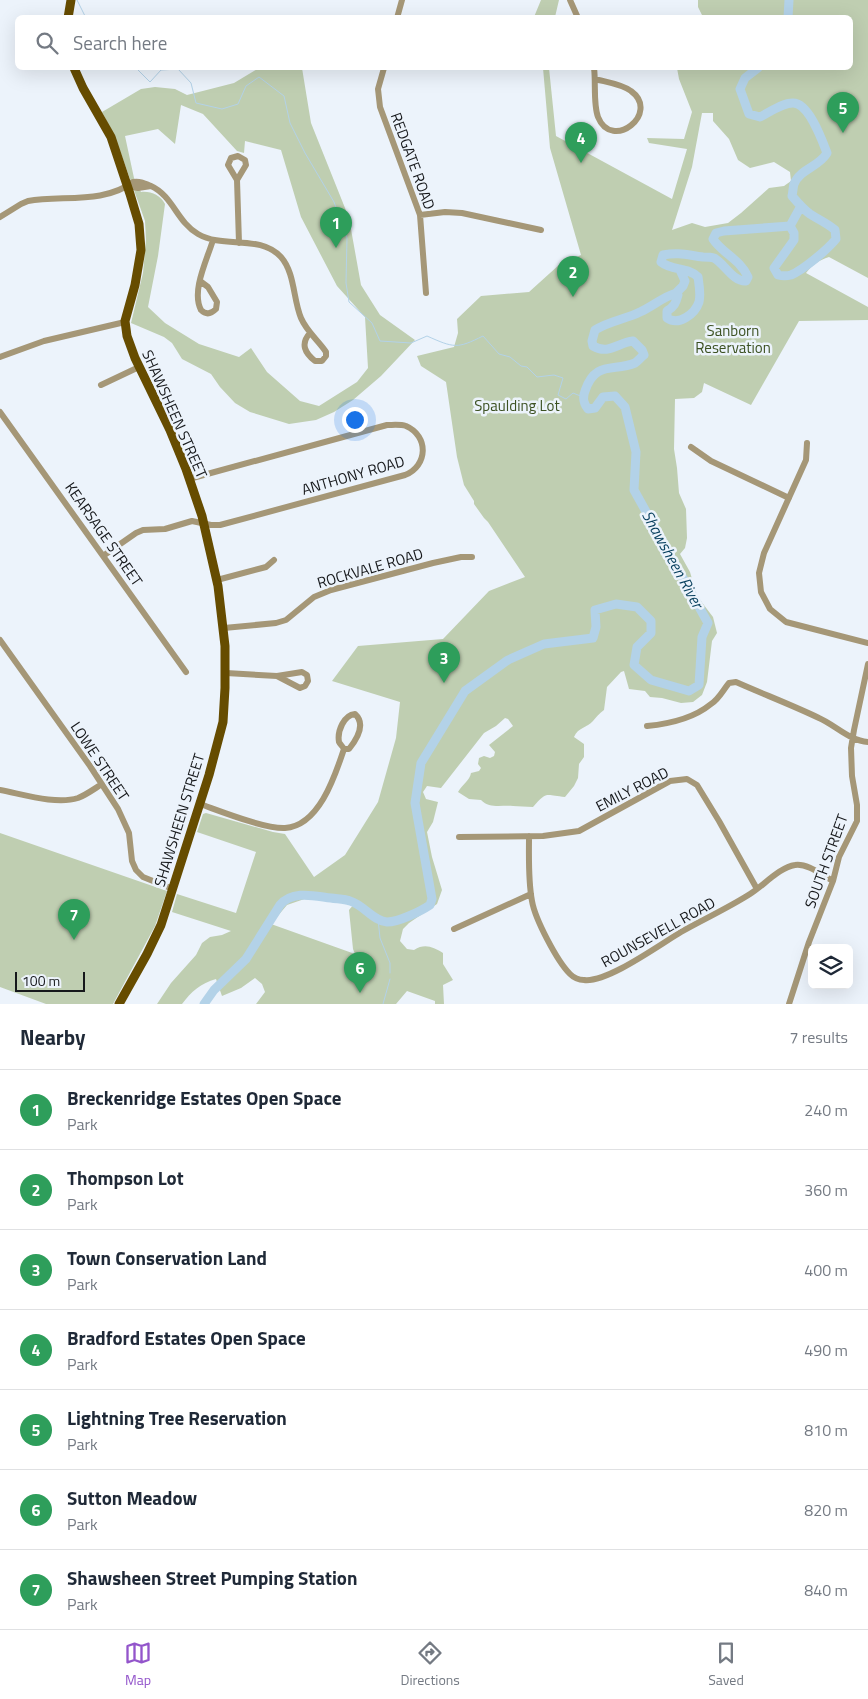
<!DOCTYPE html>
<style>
:root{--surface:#fff;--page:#f2f2f3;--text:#1f2937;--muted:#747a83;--line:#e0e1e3;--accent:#9355cb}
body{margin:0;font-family:"Titillium Web",sans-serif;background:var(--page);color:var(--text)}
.controls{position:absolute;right:15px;bottom:15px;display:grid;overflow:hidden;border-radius:8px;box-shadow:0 5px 20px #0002}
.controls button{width:45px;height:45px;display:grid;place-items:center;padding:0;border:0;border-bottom:1px solid var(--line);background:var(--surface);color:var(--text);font:25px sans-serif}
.scale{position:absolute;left:15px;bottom:12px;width:70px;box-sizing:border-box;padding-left:5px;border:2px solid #16181b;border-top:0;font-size:14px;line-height:18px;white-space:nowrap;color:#16181b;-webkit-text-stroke:4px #ecf3fb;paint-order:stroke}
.you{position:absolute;left:354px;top:419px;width:18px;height:18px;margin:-12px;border:4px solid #fff;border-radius:50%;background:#1a73e8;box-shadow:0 0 0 8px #1a73e833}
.badge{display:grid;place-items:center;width:32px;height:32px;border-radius:50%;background:var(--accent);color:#fff;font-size:16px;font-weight:700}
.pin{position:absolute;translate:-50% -41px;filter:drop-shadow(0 1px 2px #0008)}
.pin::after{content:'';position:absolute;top:26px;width:18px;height:15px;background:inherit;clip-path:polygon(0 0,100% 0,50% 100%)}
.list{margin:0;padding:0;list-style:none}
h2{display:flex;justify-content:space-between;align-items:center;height:65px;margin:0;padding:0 20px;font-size:21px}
h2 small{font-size:16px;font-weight:400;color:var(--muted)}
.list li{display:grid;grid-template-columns:32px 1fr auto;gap:15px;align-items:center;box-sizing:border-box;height:80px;padding:0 20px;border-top:1px solid var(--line)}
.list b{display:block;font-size:19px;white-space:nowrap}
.list p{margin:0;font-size:16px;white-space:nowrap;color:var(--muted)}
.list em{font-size:16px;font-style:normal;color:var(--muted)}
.icon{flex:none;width:28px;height:28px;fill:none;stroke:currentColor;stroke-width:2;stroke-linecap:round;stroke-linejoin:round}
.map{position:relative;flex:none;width:868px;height:1004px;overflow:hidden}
.search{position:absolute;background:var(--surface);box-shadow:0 5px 20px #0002;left:15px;right:15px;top:15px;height:55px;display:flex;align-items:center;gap:12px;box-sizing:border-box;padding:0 18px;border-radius:8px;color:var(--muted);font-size:19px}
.sheet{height:625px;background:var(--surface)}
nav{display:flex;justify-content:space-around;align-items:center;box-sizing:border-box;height:70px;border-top:1px solid var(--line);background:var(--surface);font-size:14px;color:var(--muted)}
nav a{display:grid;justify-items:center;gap:2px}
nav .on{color:var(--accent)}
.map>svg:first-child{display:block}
</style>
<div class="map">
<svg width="868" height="1004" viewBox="0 0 868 1004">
<rect width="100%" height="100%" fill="#ecf3fb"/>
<!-- green -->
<path fill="#bfceb1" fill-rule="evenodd" d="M541,0H559L555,17H534Z
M698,0H868V278L829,257C819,260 812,265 806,273L868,307V320L799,321L751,405L704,383L702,392L694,398L675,399L674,449L677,468L679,493L686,509L687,538L685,548L680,554L690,572L697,596L713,617L717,633L712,641L707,682L702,695L693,702L681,703L662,698L650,697L645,691L629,689L624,671L621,672L607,687L604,710C599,714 596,717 593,721C587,728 578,727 574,737L584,744V757L579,764L578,778L574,786L565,797C545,795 547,791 533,807C526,807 519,806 513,806C501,805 490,809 481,800L469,799L458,792C462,785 470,780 471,773L479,771L481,768L478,764L479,758L484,756L490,758L494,756L495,752L489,745L513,726L508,719L505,718L496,726L484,733L441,788L427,786L423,792L426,799L438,802L433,822L427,832L432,857L442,890L437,904L409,923L403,929L400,941L407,949L414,950C425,943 433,947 443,953V964L453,980L443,985L444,1004H435V1001L407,991L396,1004H256L265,992L262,984L255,978L241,988L222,996L216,979C201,983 191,992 182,1004H157L171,983L196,955L202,943L210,937L222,935L231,931L172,912L177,894L236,913L256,852L197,832L203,814L206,813L273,832L285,834L314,877L345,855L378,802L396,738L400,702L332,681L358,646L443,639L489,591L525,577L488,522L484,518L474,504V501L464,485L457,457L446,382L421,366L417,356L454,347L458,333L457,319L481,296L529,292L560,264L581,255L550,148L543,68H549L556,136L672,199L687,149L649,143L647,138L684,139L692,112L679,79L677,68H850V18L703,17L698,7ZM702,113H713V121L729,139L738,160L750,168L774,162L790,172L791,181L784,186L769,188L741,213L728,223L705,227L692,223L672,230L692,167ZM313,896C327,900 343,895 355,903L349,910L353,949L355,954L271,924L287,905Z
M259,68H302L311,123L349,218L361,285L380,315L415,340L381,376L353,400L334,412L316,420L289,424L250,412L235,403L220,387L211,374L182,359L172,343L164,337L131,323L143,273L146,240L145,221L115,137L102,112L141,89L155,87L175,89L187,95L234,83ZM181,105L203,114L237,151L244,153L245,141L281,150L301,217L337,286L365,317L368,368L357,382L319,406L300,401L267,372L251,348L239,357L199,344L165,323L148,307L158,256L165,204C160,195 151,191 141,192L134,178L125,136L158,129L175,144Z
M0,833L167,891L155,926L113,1004H46L0,987Z"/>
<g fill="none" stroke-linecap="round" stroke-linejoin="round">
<!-- stream -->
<path stroke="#b3d2e8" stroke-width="1" d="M77,0L86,18
M136,68L150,82L161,70L178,69L191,83L196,103L222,109L238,104L246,86L259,77L284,96L290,123L305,153L334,202L347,238L346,283L349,302L372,323L380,341L411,343L427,336C454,348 457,349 483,336L499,354L510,357L521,366L527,367L537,377L554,375L563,378L558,395L566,399L573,393L583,397
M378,919L380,938L390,963V973
M383,1004L390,979"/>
<!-- river -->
<path stroke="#b3d2e8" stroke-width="9" d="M788,18L789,0
M790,226L801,206
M676,293L683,286L685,281L680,270
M204,1004L214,990L246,959L280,905C293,890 314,896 331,898C337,899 345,899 350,901C364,905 373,921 387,922C399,922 421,911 430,905L432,899L415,803L421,763L465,691L508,660L544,644L593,638L596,627L595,610L616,604L637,607L651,621V633L637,647L634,665L651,680L689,691L699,685L702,637L708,623L634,490L636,452L625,407L615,396L603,397L595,408L588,409C584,404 582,399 585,391C595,360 614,372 635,363C638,361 641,357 644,355L642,350L633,341C617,343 609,355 593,346L592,341L595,330C609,321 626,319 640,312C653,306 663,297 676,293L678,295C676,303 674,307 667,311V318C679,326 695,314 699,302C701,294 699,284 698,277C688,267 672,271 661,262L663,255C679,252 687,255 703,257C707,257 711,257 714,258C725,264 733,282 746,281L748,277C740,259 723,254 713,239L716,233L724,231L790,226L794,233V240L774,268L778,275C782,276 787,276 791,275C803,270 827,250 836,239L835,230C827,223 819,220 810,214C803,209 798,203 792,196C793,192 793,187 794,184C800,169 819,167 827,153C822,140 809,103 793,103C782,103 770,112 760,117L749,114L740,89L745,78L758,68"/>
<!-- minor -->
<path stroke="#a59777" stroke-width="6" d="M570,0L578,18
M397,18L402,0
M384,68L378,89L380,107L420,215L426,293
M594,68C596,82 593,104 598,117C612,152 661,113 631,91C622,84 606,82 595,79
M237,180L228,165L231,158L238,156L245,160L246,165L237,180L239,243
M128,186L138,188L151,186
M420,215L445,212L462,213L541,230
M0,217L21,204L28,201C62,195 104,204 133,182C140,181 144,183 151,186C173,196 177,222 198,234C224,249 260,234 281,257C295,273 293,299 301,318C307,332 318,340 326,352V356L322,361H315C305,353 300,344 310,333
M200,281L208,287L217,302L216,309C211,314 206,315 201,310C191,291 207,260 213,240
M0,357L44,341L125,322
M101,385L139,367
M0,412L186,672
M807,443L806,460L764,553L759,573L761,592L770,609L786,622L868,643
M691,447L711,461L789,498
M103,556L136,533L143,530L165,529L192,521L211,525H220L405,475C428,466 429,436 406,426C400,424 393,425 387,425L189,479
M217,580L266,567L274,560
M224,628L276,623L286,620L314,597L331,590L433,563L461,557H472
M0,640L90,766L118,809L129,833L132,861L136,870L143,877L173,889
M226,673L277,676L300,688L305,686L308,681L307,675L302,672L277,676
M647,726C668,724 694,718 711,704C719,699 723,690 729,683L736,682C763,694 792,705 819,718C835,725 850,741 868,742
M0,790C22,794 56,805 78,798C86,795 94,789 102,784
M200,804C220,811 265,829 285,828C319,826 335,776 344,749H349C357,739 366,724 355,714C344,715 337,731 339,742C340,744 343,747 344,749
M529,836C529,858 528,880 532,901C535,919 557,961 570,974C574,978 579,980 584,980C607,983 659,945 681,932C704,919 728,908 750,894C763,886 780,867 795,865C807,863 822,875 833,881
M459,837L543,836L579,831L670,781L687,779L697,785L719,821L757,889
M454,929L531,894
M789,1004L809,942L833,881L839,857L857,821V805L852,776L851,748L854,730L868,664"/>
<!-- major -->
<path stroke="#664c00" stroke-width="9" d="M68,18L71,0
M74,68L83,88L111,137L130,194L139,224L141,250L135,285L125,321L127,336L135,358L170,430L186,469L202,516L218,586L225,646V688L223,722L209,775L161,925L147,954L119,1004"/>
</g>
<g text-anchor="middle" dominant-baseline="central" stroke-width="5" stroke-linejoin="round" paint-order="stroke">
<!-- street labels -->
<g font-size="15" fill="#16181b" stroke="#ecf3fb">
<text transform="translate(413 161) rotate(70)">REDGATE ROAD</text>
<text transform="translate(175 414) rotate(66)">SHAWSHEEN STREET</text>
<text transform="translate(353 475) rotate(-16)">ANTHONY ROAD</text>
<text transform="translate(104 534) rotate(55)">KEARSAGE STREET</text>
<text transform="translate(370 568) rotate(-16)">ROCKVALE ROAD</text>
<text transform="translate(100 761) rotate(56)">LOWE STREET</text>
<text transform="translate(632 789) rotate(-27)">EMILY ROAD</text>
<text transform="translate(179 820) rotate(-73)">SHAWSHEEN STREET</text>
<text transform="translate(826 861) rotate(-70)">SOUTH STREET</text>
<text transform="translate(658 932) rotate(-29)">ROUNSEVELL ROAD</text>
</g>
<!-- park labels -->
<g font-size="15" fill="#3c5122" stroke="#ecf3fb">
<text x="733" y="330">Sanborn<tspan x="733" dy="17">Reservation</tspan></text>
<text x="517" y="405">Spaulding Lot</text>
</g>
<!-- water labels -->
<g font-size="16" font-style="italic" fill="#063e5c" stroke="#ecf3fb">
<text transform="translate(673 559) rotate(61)">Shawsheen River</text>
</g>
</g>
</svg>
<div class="controls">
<button><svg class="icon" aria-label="layers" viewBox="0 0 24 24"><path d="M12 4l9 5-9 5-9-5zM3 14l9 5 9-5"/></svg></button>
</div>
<div class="scale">100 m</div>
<div class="you"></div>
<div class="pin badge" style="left:336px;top:248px;background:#2e9e5b">1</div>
<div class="pin badge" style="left:573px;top:297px;background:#2e9e5b">2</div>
<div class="pin badge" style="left:444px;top:683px;background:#2e9e5b">3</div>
<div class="pin badge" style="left:581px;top:163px;background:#2e9e5b">4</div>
<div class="pin badge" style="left:843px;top:133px;background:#2e9e5b">5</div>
<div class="pin badge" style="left:360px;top:993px;background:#2e9e5b">6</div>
<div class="pin badge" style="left:74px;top:940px;background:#2e9e5b">7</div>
<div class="search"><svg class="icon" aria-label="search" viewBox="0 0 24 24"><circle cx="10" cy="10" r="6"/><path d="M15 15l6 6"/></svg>Search here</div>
</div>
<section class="sheet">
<h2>Nearby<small>7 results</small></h2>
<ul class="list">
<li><span class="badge" style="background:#2e9e5b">1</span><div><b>Breckenridge Estates Open Space</b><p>Park</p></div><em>240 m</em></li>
<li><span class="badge" style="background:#2e9e5b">2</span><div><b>Thompson Lot</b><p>Park</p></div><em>360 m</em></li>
<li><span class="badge" style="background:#2e9e5b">3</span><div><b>Town Conservation Land</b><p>Park</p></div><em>400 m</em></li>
<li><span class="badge" style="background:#2e9e5b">4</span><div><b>Bradford Estates Open Space</b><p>Park</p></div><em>490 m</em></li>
<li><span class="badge" style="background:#2e9e5b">5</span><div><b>Lightning Tree Reservation</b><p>Park</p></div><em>810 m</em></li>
<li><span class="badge" style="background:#2e9e5b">6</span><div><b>Sutton Meadow</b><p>Park</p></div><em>820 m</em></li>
<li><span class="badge" style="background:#2e9e5b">7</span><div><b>Shawsheen Street Pumping Station</b><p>Park</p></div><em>840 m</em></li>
</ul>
</section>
<nav>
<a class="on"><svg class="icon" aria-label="map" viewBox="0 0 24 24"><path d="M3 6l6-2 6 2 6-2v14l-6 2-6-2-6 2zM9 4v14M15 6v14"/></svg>Map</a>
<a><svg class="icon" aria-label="directions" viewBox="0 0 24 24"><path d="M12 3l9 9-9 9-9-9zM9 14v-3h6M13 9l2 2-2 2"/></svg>Directions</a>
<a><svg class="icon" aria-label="saved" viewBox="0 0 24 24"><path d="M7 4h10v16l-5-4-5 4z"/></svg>Saved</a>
</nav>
